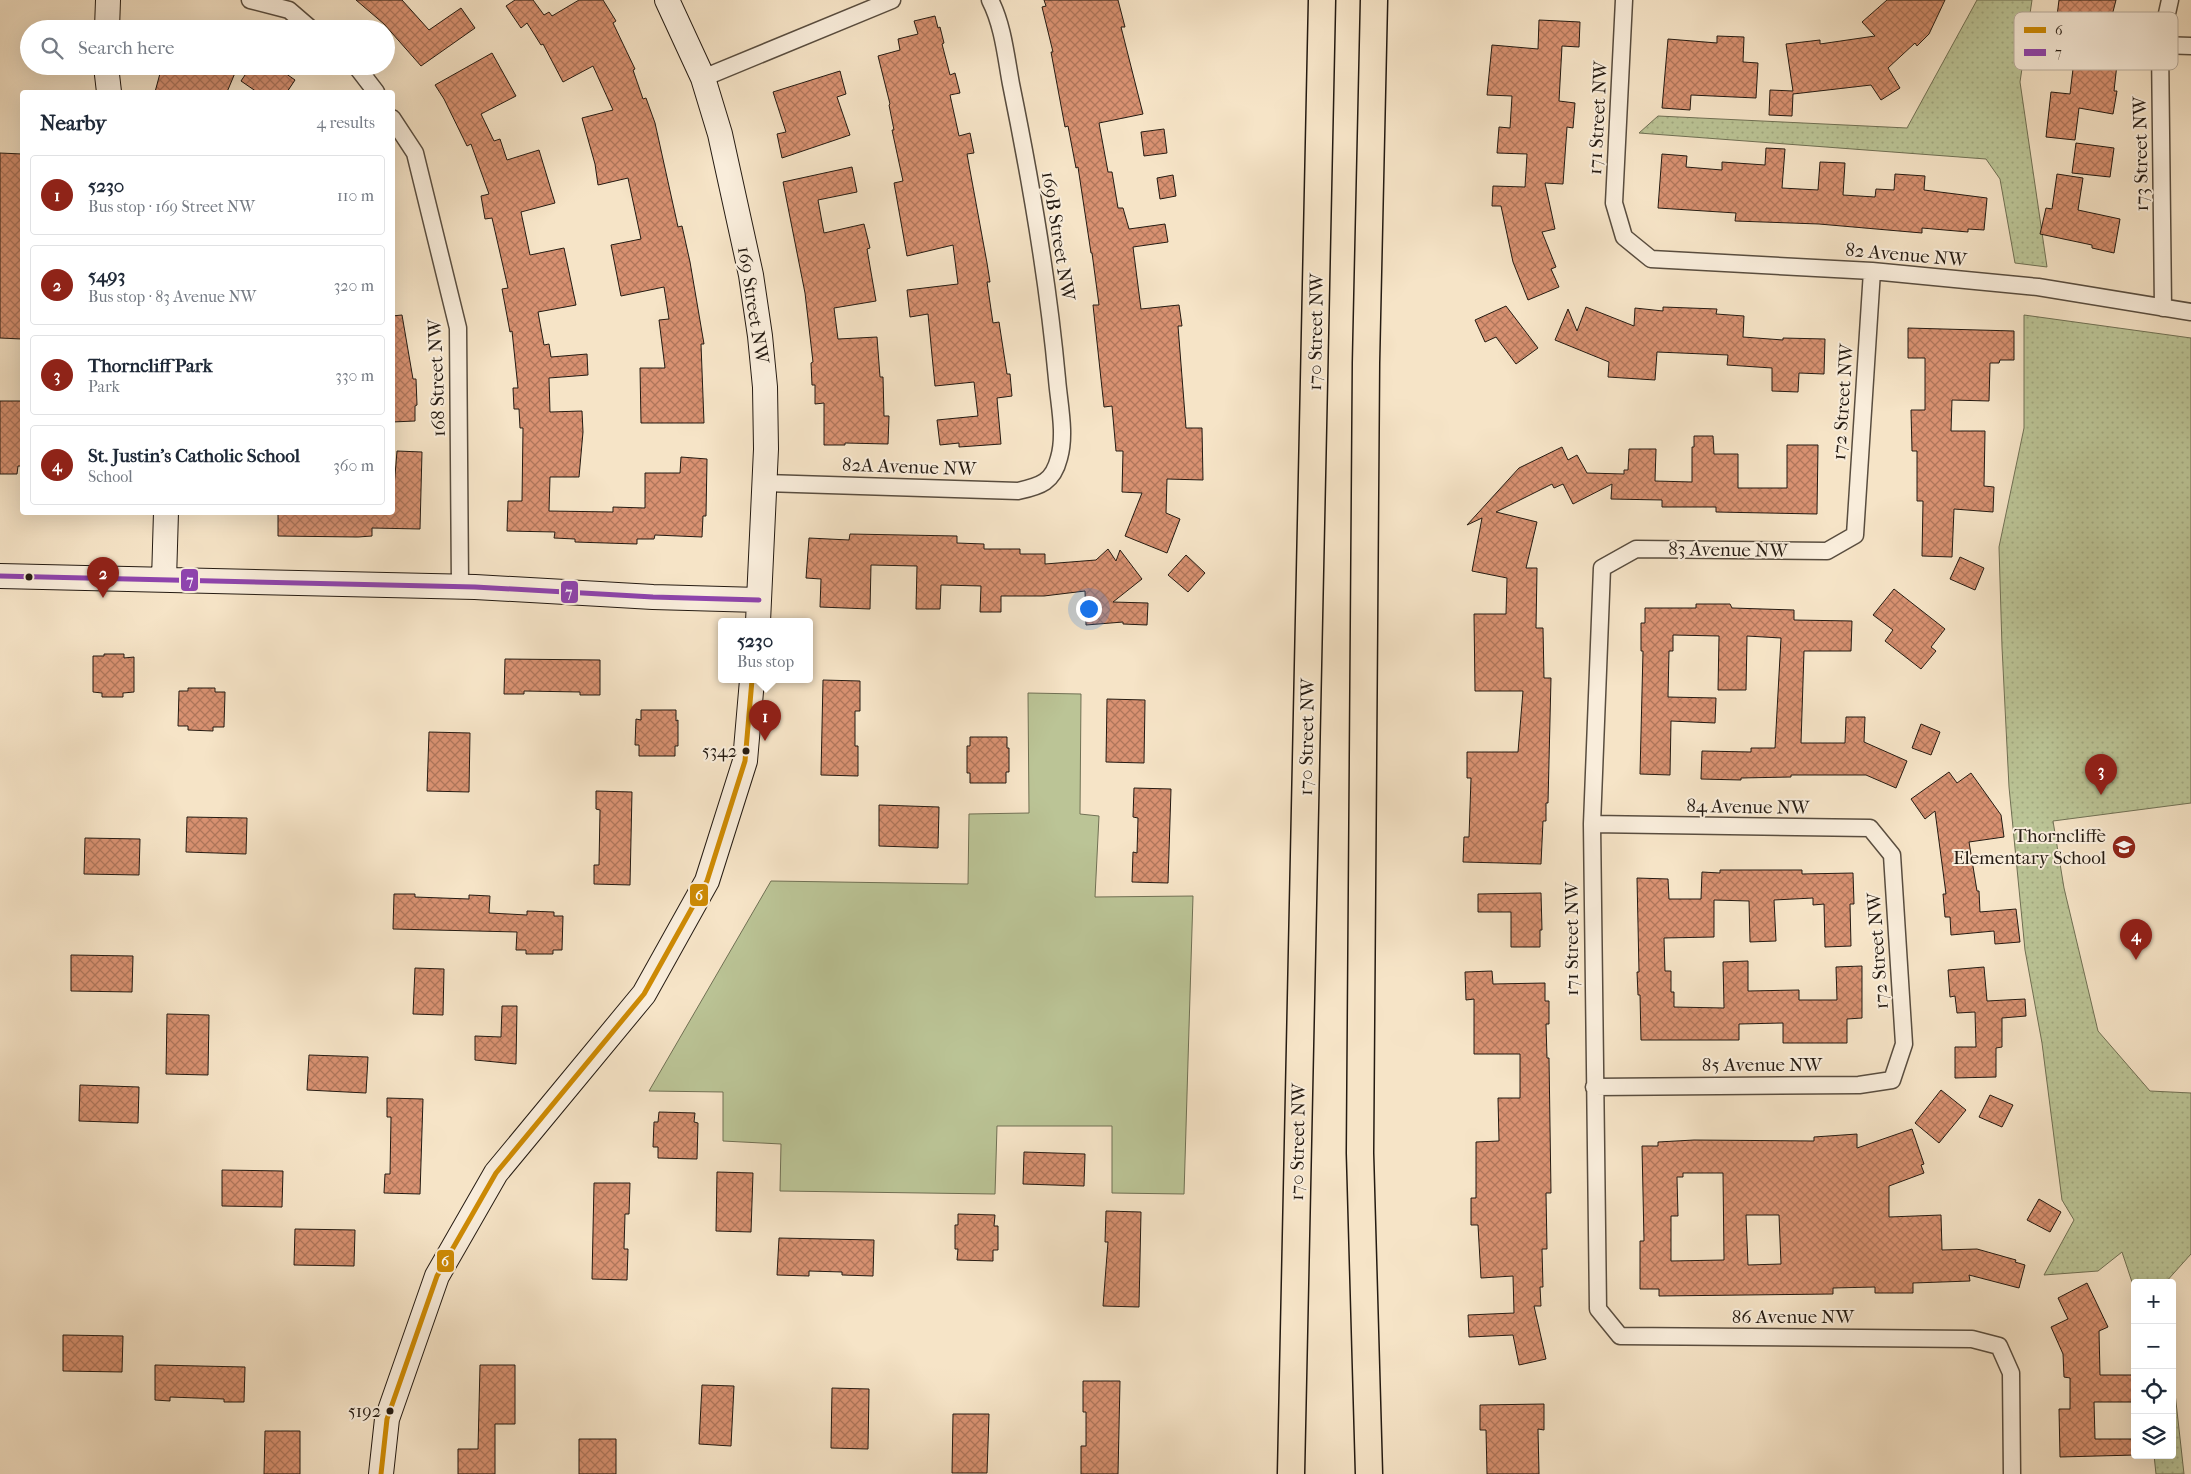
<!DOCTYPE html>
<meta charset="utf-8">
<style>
:root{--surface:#fff;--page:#f2f2f3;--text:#1f2937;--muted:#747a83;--line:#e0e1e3;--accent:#8f2418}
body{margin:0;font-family:"IM FELL French Canon",serif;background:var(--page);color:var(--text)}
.controls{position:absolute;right:15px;bottom:15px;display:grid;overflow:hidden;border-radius:5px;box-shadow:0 5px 20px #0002}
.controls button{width:45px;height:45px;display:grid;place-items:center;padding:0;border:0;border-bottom:1px solid var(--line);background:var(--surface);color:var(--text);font:25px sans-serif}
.you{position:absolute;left:1088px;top:608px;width:18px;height:18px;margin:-12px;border:4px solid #fff;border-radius:50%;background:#1a73e8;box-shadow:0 0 0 8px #1a73e833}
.badge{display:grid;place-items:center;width:32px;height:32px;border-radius:50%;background:var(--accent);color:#fff;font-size:16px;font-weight:700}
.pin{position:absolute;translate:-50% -41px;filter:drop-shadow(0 1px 2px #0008)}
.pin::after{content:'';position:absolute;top:26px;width:18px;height:15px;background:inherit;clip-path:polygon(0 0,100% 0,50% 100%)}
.popup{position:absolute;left:718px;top:618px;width:95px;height:65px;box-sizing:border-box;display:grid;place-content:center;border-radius:5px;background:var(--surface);filter:drop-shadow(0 1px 4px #0005);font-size:16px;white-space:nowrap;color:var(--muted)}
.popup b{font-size:19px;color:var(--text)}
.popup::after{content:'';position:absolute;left:50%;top:100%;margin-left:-10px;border:10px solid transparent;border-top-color:var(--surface)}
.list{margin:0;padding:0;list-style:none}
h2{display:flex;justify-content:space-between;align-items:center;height:65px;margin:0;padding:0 20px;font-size:21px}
h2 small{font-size:16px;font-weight:400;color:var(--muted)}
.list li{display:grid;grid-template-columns:32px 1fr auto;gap:15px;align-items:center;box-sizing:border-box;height:80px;margin:0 10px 10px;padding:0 10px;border:1px solid var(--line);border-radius:5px}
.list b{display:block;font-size:19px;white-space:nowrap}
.list p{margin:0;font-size:16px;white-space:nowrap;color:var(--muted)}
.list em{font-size:16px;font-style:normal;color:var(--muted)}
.icon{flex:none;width:28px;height:28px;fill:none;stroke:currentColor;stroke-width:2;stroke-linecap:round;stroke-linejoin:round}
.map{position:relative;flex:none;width:2191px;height:1474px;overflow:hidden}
.search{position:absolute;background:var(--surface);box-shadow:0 5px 20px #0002;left:20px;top:20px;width:375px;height:55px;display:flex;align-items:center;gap:12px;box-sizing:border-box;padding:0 18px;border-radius:28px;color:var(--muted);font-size:19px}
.panel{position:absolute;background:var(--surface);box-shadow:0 5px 20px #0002;left:20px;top:90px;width:375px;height:425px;border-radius:5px}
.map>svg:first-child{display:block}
</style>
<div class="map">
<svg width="2191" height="1474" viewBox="0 0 2191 1474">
<defs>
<pattern id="park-dots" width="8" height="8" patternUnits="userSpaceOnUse" patternTransform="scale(1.25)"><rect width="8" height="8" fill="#bbc496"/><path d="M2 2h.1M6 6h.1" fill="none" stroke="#a1a880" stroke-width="1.8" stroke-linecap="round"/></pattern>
<pattern id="building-cross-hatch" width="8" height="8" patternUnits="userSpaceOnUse" patternTransform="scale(1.25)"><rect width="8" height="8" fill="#d89171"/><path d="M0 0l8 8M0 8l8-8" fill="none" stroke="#af765b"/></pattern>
</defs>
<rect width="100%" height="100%" fill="#f6e4c7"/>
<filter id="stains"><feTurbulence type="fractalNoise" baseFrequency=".004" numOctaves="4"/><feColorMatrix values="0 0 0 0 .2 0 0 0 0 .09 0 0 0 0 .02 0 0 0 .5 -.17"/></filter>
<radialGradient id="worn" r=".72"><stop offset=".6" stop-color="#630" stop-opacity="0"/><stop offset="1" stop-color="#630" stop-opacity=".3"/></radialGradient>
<!-- grass -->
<path fill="#bbc496" stroke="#707054" d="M1028,693L1081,694L1080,814L1099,816L1095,897L1193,896L1184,1194L1112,1193V1126H997L995,1194L780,1191L781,1144L723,1141V1092L649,1091L771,881L968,884L969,814L1029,813Z"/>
<!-- park -->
<path fill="url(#park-dots)" stroke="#707054" d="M1977,0H2032L2020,82L2047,267L2015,263L2000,179L1986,159L1639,133L1658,116L1907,128Z
M2024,315L2191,338V803L2053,821L2064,888L2098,1031L2150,1091L2191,1093V1254L2165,1283H2135V1291L2122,1252L2098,1271L2044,1275L2074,1220L2062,1200L2042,1043L2025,950L2009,787L2002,647L1999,547L2024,428Z
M2172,1366L2184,1474H2156L2154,1455H2172Z"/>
<!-- building -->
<path fill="url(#building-cross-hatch)" stroke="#251b12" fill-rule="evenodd" d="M356,0H402L429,30L461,8L475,28L421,66L384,24Z
M515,0H533L544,15L549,12L552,16L579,0H603L616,21L613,23L635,69L633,70L643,99L646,98L655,123L678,227L682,226L690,262L704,344H701L704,423H641L640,368H665L659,320L669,319L664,287L621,296L611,245L641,239L628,178L598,185L595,164L582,118L613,110L593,66L563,82L543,44L541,45L527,23L521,28L506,6Z
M1044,0H1118L1125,27H1121L1143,114L1099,123L1108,172H1112L1118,208H1123L1129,229L1165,224L1168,242L1133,247L1141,309L1179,305L1182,326H1178L1186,428H1202L1203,480L1167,479L1166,513L1180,519L1167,553L1125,536L1142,493L1122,492L1123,451H1116L1112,406L1104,407L1093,305H1099L1092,253H1091L1078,167L1076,168L1068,126L1065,127L1051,52H1053L1042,7L1046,6Z
M1887,0H1945L1929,34L1917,46L1915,43L1888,68L1900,88L1881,100L1871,85L1793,94L1792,116L1769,115L1770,90L1793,91L1786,44L1820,40V44L1875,36L1862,22Z
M2059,0H2116L2107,35L2120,37L2114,91H2117L2113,114L2079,108L2075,140L2046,137L2051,92L2070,94L2078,27L2056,24Z
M935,16L938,28L940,27L944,43L942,44L950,75L955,73L960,93L950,95L959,136L970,133L974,153L967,154L987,263L990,282H987L993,323L999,322L1007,374H1010L1012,396L997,398L1001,444L959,447V443L940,445L937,420L978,416L974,382L935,386L928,314L910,317L907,290L958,284L953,245L907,256L894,183L903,181L892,130H894L889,105L890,104L878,56L900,50L898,39L918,34L914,21Z
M1539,20L1580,22L1579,47L1562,46L1559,101L1575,103L1573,128L1567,127L1563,184L1545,183L1555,229L1542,232L1556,267L1551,269L1559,287L1528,300L1513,262L1501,206H1492L1493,186L1525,187L1527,154L1497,153L1499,127L1510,128L1512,96L1487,95L1492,45L1538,49Z
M1717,36L1744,37L1743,62L1758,63L1756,98L1691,95L1690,110L1662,108L1668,39L1717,43Z
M492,53L516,96L481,114L494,141L500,139L507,160L539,150L555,203L521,212L530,255L564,248L576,305L538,312L544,345L549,344L551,357L587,354L588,375L549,378L550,412L582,411L583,432L579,477H550L549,511L613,512V507L645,508V473H680L681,457L707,459L706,516H703L702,537L655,535L654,539H637V544L575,542V539L554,538L555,532L507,531L508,501H522L523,428H520L519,409H514L513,388H518L512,331L510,332L502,289L508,288L492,218L485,219L481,196L489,194L471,144L467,146L444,99L435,85Z
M162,66H219L235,73L227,92H155Z
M251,66H275L295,80L287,92H257L241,81Z
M840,71L846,94L837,97L850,135L782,158L777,134L786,132L773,92Z
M1164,129L1167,153L1144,156L1141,132Z
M2076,143L2114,148L2110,177L2072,173Z
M1766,148L1785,149L1782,188L1818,190L1820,162L1845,163L1843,195L1875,197L1876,189L1894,190L1895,174L1925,176L1924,190L1987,198L1984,230L1968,229V232L1922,228V233L1819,224L1735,221L1736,213L1658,208L1662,154L1687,156L1686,167L1722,170V162L1765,165Z
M0,153L22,154V339L0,338Z
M852,167L857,192L818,200L824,233L864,224L870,248L867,249L876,301L834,308L838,339L877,337L880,377H883L884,416H889L888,444L845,443V445H824V403L815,404V385H812L811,363L813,362L805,293L783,182Z
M2057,174L2083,178L2078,210L2120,219L2114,253L2092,248V245L2040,234L2046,208L2052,209Z
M1173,175L1176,196L1160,199L1157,178Z
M1506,306L1538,348L1516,364L1496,337L1485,342L1475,320Z
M1586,307L1634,326L1635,308L1663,311V307L1717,309L1716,314L1744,316L1743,337L1783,340V338L1825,339L1824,374L1799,373L1798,392L1772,391V368L1727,365L1728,355L1657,352L1655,380L1608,377L1609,362L1555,340L1568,309L1577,331Z
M402,315L413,379H416L417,405L415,406V421L392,422V316Z
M1908,328L2014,331V360H2000L1999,363H1990L1989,401L1952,400L1951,431H1985L1984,486L1994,487L1993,512L1954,509L1952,557L1922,556L1923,501H1917V451H1912L1911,410H1925V358H1908Z
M0,401H22V466H18L17,474H0Z
M1694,436H1713L1714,454H1738V488H1787V445H1818L1817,514L1716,512V507H1662V500L1611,499L1612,484L1573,504L1563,484L1554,488L1552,484L1496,512L1537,522L1526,568H1537L1536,628H1543L1544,678H1551L1548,803H1546V821H1543L1541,864L1463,862L1464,837H1469L1471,778H1467V752H1518L1523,691H1475L1474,614H1506L1507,578L1472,571L1482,518L1467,525L1519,468L1562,447L1568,460L1577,455L1587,473L1624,474V470H1628L1629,449H1656L1655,481L1692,482V447H1694Z
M397,451L422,452L420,529L372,528V536L358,537L278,536V512H392Z
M850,534L957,536V543L984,544V549H1020V554H1045V564L1096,560L1108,549L1116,561L1120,550L1142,579L1113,602L1148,603L1147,625L1123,624V622L1086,625L1085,591L1044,596H1001V612H980L981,586L941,585L940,609H916L917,566L871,565L870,609L820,607L821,579L806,578L809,538L849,540Z
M1186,555L1205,573L1188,592L1168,575Z
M1960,557L1984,568L1975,590L1950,579Z
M1894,589L1945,629L1931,647L1936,651L1921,669L1885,641L1893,630L1873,615Z
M1696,604H1730L1732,608L1794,610V620L1852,621L1851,651H1804L1801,743H1845L1846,717H1865L1864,742L1907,761L1896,788L1866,775H1791V777L1741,778V780L1701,779L1702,751L1751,752V748H1775L1781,638L1747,636L1746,690H1718L1719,636L1673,635V651H1669L1668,697L1716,698L1715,723L1671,721L1670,775L1640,774L1643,651H1641V623H1645V608H1696Z
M104,654H124V658L134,657V692L123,693V697H102V693L93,692V656H104Z
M505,659L600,660V695H580V692L524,691V694H504Z
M823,680L860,681V711H855V746H858V776L821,775Z
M188,688H215V692H225L224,727H213V731L188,730V726H178L179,691H188Z
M1107,699L1145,700L1144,763L1106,762Z
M641,710H676V721L678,720V746H675V756H639V745H635L636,719L641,720Z
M1921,724L1940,732L1931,755L1912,748Z
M429,732L470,733L469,792L427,791Z
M970,737H1007V748H1009V772H1006V783H970V773H967V746H970Z
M1949,772L1957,783L1971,773L2001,815L2004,837L1969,842L1977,891H1979L1980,912L2016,909L2020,942L1995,944L1994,931L1951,935L1950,917H1945L1943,894H1946L1935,811L1925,819L1911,799Z
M1134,788L1171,789L1168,883L1132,882L1133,852L1137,853L1138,818L1133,817Z
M596,791L632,792L630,885L594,884V865H599L600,810L596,809Z
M879,805L939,807L938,848L879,846Z
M187,817L247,818L246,854L186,852Z
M85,838L140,839L139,875L84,874Z
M1720,870H1802V874L1853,873L1854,904H1850L1851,946L1825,947L1824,904L1813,905V898L1774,900L1776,941L1750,942L1749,901L1714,900V937L1664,938L1665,971H1671V992H1674V1007L1724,1008L1723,962L1748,961V991L1799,990V1000H1837L1836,967L1862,966V1018L1847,1019V1043H1783V1023L1739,1024V1040H1641L1640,995H1638L1637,972H1639L1637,878L1668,879L1669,899H1701L1702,872L1720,873Z
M1541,893L1542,930H1540V947H1511V912H1478V894Z
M394,894H415V897L469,899V895L490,896L489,913L527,915V911L554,912V916H563L562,950H553V954H526V950H516L517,932L393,929Z
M71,955L133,956L132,992L71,991Z
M1984,967L1987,1001L2025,999L2026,1016L2002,1018V1047L1996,1048V1077L1955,1078V1047H1976L1975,1012L1957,1013L1955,996L1950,997L1948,970Z
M415,968L444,969L443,1015L413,1014Z
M1492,971L1493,984L1545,983V1001H1549V1024H1546L1547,1058H1549L1551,1193H1546L1547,1249H1542L1543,1287H1540L1541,1306H1534L1546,1359L1519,1365L1513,1335L1469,1337L1468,1315L1514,1313L1513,1276L1481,1278L1478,1225H1471V1198H1476V1142L1499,1141L1498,1098H1520V1054H1474V999L1466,1000L1465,972Z
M502,1006H517L516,1064L475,1060V1036L501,1037Z
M167,1014L209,1015L208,1075L166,1074Z
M309,1055L368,1057L366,1093L307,1090Z
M80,1085L139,1087L138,1123L79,1121Z
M1941,1090L1966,1110L1939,1143L1915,1123Z
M1990,1095L2013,1105L2002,1127L1979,1117Z
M387,1098L423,1099L420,1194L384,1193L385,1174H390L391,1117H387Z
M659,1112L695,1113L694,1122L698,1123L697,1159L658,1158V1147H653L654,1122H658Z
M1912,1129L1924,1164L1921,1165L1924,1173L1889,1186V1217L1941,1215L1942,1250L1977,1249L2016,1260L2015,1262L2025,1265L2019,1288L1969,1275L1970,1281L1913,1283V1293H1875V1287L1833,1288V1294L1659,1296V1289H1640V1241H1644L1642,1146H1658V1142L1694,1140L1814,1141V1137L1857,1134V1148ZM1683,1173H1723L1724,1260L1671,1261V1216H1678L1677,1177H1683ZM1746,1215H1779L1781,1264L1748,1265Z
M1024,1152L1085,1154L1084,1186L1023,1184Z
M222,1170L283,1171L282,1207L222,1206Z
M717,1172L753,1173L751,1232L716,1231Z
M594,1183H630L629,1214H625L624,1249H628L627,1280L592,1279Z
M2039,1199L2061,1212L2050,1232L2027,1220Z
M1106,1211L1141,1212L1139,1307L1103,1306L1108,1242H1105Z
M958,1214L995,1215L994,1226H998V1250H993V1261L957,1260L958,1249H955V1225H958Z
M295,1229L355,1230L354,1266L294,1265Z
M779,1238L874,1240L873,1276L842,1275V1272L809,1271V1276L777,1275Z
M2087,1283L2108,1327L2099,1331L2100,1375H2135V1402H2094L2095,1439H2135V1455L2060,1457L2059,1409H2070V1378L2064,1377L2063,1354L2051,1327L2068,1319L2058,1298Z
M63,1335L123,1336L122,1372L63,1371Z
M155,1365L245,1367L244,1402H224V1399L170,1397V1401L155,1400Z
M480,1365H515V1424H495V1474H458V1449H478Z
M1083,1381H1120L1118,1474H1081V1446H1086V1412H1083Z
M702,1385L734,1386L731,1446L699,1444Z
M832,1388L869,1389L868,1449L831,1448Z
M1544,1404V1430L1538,1429L1539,1474H1487L1486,1430H1480V1405Z
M953,1414H989L987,1473H952Z
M265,1431H300V1474H264Z
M579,1439H616V1474H579Z"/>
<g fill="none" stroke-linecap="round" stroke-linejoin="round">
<!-- street casing -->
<g stroke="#594d3f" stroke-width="19">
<path id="street" d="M250,0L289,10L311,29
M1624,0L1614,203L1624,237L1651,259L1872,271L2038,287L2191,312
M2160,45L2191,46
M356,66L376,92
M703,78L892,0
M392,118L415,153L458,328L460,587
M1872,271L1855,535L1827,551L1636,549L1602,568L1592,824L1598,1309L1620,1336L1972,1339L1999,1346L2011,1373L2012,1474
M2163,308L2160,45L2170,0
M765,483L1018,491C1041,486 1053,482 1059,458C1066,434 1059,404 1057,379C1048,280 1031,182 1011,84C1006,57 1003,25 990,0
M1592,824L1870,828L1892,855L1904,1044L1892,1080L1859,1085L1594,1087"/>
</g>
<!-- secondary casing -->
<g stroke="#251b12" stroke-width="26">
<path id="secondary" d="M667,0L703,78L720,134L751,275L760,336L765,387L766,449L758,622
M107,29L108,0
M106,66L109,92
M0,576L475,587L653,597L759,600
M164,580L166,512
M381,1474L387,1419L437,1276L496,1173L644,994L707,881L745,761L752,680"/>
</g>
<!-- primary casing -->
<g stroke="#251b12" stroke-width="29">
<path id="primary" d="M1291,1474L1322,0
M1369,1474L1360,1153L1366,363L1374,0"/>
</g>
<!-- street -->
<use href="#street" stroke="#f9eddb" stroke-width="16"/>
<!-- secondary -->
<use href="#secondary" stroke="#f9eddb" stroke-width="24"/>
<!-- primary -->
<use href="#primary" stroke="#f6e4c7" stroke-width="26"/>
<!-- bus-1 casing -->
<g stroke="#f9eddb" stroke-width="9">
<path id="bus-1" d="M381,1474L387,1419L437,1276L496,1173L644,994L707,881L745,761L752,680"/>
</g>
<!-- bus-2 casing -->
<g stroke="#f9eddb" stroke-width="9">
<path id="bus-2" d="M0,576L475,587L653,597L759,600"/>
</g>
<!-- bus-1 -->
<use href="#bus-1" stroke="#cd8a04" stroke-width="5"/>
<!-- bus-2 -->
<use href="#bus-2" stroke="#8e44ad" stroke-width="5"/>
</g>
<!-- icons -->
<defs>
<g id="school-disc" transform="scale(1.25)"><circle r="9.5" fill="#8f2418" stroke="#f9eddb"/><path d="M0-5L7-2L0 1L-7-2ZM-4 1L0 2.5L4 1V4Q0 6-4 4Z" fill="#fff"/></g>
</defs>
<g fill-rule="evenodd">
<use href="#school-disc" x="2124" y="847"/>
</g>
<!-- markers -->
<g fill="#251b12" stroke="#f9eddb" stroke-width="2">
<circle cx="29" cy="577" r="4.5"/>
<circle cx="746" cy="751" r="4.5"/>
<circle cx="390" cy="1411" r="4.5"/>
</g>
<g text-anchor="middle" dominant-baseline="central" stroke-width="4" stroke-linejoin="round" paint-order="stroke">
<!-- bus labels -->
<g font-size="18" fill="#251b12" stroke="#f9eddb" text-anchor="end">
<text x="737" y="751">5342</text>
<text x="381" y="1411">5192</text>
</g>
<!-- street labels -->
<g font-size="19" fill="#251b12" stroke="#f9eddb">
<text transform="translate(1598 118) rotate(-87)">171 Street NW</text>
<text transform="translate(2141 154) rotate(-91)">173 Street NW</text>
<text transform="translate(1058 236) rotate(81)">169B Street NW</text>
<text transform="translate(1906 255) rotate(5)">82 Avenue NW</text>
<text transform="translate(753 305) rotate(81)">169 Street NW</text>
<text transform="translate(1316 332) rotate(-89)">170 Street NW</text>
<text transform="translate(437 378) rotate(-92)">168 Street NW</text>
<text transform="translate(1843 402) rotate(-86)">172 Street NW</text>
<text transform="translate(909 467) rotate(2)">82A Avenue NW</text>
<text transform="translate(1728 550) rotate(1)">83 Avenue NW</text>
<text transform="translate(1307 737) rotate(-89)">170 Street NW</text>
<text transform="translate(1748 807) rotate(1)">84 Avenue NW</text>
<text transform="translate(1572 939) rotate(-90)">171 Street NW</text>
<text transform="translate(1878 951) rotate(-94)">172 Street NW</text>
<text x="1762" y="1065">85 Avenue NW</text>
<text transform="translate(1298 1142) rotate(-89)">170 Street NW</text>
<text x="1793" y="1317">86 Avenue NW</text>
</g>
<!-- poi labels -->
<g font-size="19" fill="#251b12" stroke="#f9eddb" text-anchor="end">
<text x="2106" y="836">Thorncliffe<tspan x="2106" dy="22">Elementary School</tspan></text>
</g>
</g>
<!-- legend -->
<rect x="2014" y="12" width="164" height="58" rx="8" fill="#f9eddb" stroke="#b9ae9f" stroke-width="1"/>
<rect x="2024" y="27" width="22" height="6" fill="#cd8a04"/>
<rect x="2024" y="49" width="22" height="7" fill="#8e44ad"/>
<g font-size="14" fill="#251b12">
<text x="2055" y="35">6</text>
<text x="2055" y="57">7</text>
</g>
<g stroke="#f9eddb" stroke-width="2">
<rect x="180" y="568" width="19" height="24" rx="5" fill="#8e44ad"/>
<rect x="560" y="580" width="19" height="24" rx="5" fill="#8e44ad"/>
<rect x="689" y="883" width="20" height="24" rx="5" fill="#cd8a04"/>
<rect x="436" y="1249" width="19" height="24" rx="5" fill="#cd8a04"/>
</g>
<g font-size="14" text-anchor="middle" font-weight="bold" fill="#fff">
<text x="190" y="585">7</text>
<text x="569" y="597">7</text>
<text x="699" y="900">6</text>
<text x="445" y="1266">6</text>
</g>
<rect width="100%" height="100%" filter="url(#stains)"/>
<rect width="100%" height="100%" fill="url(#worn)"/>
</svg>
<div class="controls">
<button>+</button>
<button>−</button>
<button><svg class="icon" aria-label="locate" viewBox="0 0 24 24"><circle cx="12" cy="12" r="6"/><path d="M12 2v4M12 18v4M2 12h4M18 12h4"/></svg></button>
<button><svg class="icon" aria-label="layers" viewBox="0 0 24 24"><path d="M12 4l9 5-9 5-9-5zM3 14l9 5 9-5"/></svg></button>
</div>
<div class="you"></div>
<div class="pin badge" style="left:765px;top:741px">1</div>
<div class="popup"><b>5230</b>Bus stop</div>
<div class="pin badge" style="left:103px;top:598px">2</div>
<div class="pin badge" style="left:2101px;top:795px">3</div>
<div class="pin badge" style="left:2136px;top:960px">4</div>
<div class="search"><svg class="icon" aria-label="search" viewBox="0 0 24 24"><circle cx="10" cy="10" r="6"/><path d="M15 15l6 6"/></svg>Search here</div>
<section class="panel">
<h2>Nearby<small>4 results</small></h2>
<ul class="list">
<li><span class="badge">1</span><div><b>5230</b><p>Bus stop · 169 Street NW</p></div><em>110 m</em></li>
<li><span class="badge">2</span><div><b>5493</b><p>Bus stop · 83 Avenue NW</p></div><em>320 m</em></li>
<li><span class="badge">3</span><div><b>Thorncliff Park</b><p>Park</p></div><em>330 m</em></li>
<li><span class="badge">4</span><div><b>St. Justin’s Catholic School</b><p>School</p></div><em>360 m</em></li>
</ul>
</section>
</div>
